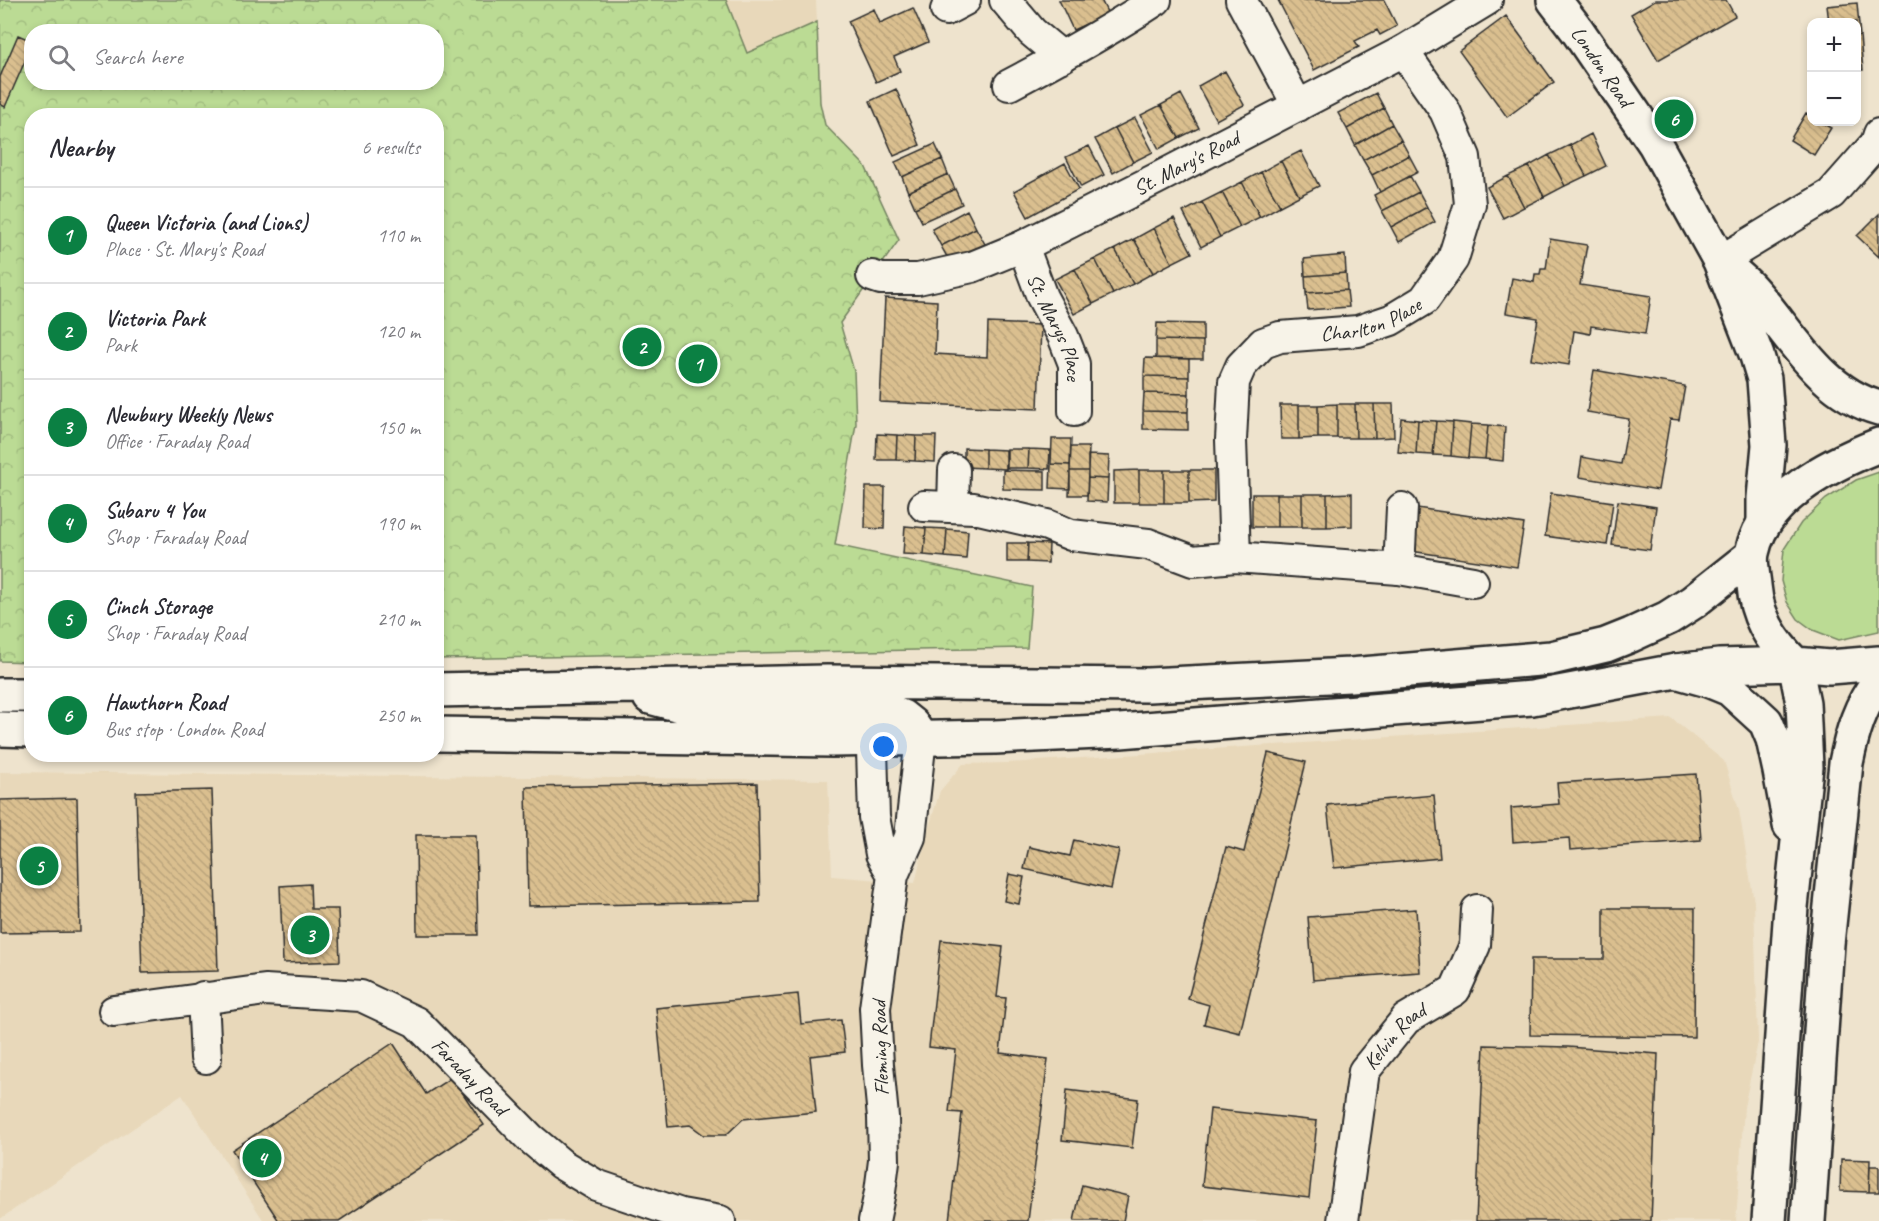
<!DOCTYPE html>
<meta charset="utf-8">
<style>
:root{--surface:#fff;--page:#f2f2f3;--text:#2b2b33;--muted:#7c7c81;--line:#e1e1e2;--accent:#0b8043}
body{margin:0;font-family:Caveat,sans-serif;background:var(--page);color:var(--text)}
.controls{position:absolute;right:18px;top:18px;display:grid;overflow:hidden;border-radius:12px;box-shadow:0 3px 9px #0003}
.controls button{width:54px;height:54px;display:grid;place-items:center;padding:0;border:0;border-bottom:2px solid var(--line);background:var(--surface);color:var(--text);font:30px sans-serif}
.you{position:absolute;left:884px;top:747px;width:21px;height:21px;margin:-15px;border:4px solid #fff;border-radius:50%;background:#1a73e8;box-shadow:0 0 0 9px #1a73e833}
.badge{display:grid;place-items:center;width:39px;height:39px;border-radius:50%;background:var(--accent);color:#fff;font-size:20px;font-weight:700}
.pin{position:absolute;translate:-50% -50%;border:3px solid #fff;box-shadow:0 2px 6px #0006}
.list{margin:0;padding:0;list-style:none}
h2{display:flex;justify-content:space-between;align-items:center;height:78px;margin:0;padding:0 24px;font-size:26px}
h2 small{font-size:20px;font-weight:400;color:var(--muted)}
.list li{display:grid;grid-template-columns:39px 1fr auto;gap:18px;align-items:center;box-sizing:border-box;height:96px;padding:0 24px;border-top:2px solid var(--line)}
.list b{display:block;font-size:22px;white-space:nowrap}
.list p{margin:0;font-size:20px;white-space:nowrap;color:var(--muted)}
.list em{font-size:20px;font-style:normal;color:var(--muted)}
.icon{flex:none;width:33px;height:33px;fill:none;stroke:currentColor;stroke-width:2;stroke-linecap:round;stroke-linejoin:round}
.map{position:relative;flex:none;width:1879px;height:1221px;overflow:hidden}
.search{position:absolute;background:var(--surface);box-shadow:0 3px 9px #0003;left:24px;top:24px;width:420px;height:66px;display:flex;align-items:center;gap:15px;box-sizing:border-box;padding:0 21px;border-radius:24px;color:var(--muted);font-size:22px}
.panel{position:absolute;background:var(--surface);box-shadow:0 3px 9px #0003;left:24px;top:108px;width:420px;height:654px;border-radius:24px}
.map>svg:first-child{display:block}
</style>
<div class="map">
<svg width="1879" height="1221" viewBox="0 0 1879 1221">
<defs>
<pattern id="park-crowns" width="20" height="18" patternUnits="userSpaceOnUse" patternTransform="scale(1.5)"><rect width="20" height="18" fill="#bbdb94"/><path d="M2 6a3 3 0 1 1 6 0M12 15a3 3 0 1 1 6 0" fill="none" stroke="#a1bc80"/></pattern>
<pattern id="building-back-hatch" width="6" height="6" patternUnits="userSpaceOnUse" patternTransform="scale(1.5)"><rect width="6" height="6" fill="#dabf8f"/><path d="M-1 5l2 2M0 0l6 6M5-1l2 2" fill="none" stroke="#bba47c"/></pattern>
</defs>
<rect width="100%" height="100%" fill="#eee3cd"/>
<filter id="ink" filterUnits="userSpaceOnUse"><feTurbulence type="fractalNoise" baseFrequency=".0167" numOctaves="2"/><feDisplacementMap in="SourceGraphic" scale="12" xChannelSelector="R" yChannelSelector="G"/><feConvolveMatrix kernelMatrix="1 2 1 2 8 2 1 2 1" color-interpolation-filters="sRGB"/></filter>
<g filter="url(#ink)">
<!-- built -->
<path fill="#e8d8ba" d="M726,0H816L817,22L747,54Z
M1671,718L1724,761L1739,810L1754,902L1758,1042L1744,1107L1736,1221H264L182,1095L0,1219V772L828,780L832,876L915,883L928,830L940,791L963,764L1008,763Z"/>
<!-- green -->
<path fill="#bbdb94" stroke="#738360" stroke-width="1.5" d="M1879,472V631L1839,640L1813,630L1798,619L1787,602L1781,581L1784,549L1801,523L1826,499L1856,480Z"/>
<!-- park -->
<path fill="url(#park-crowns)" stroke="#738360" stroke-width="1.5" fill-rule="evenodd" d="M0,0H726L747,53L817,22L820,103L825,125L865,166L899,240L840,323L854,371L856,424L835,545L1032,587L1027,648L437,659L436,116H32L31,662L0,661ZM32,32H436V82H32Z"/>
<!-- building -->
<path fill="url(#building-back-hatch)" stroke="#2b2b2b" stroke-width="1.5" d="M1059,0H1101L1108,14L1073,30Z
M1278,0H1384L1397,26L1380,35L1377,30L1355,41L1359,47L1314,70Z
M1655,0H1726L1735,16L1658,60L1631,14Z
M1857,3L1860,36L1856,37V22H1829L1827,6Z
M913,8L928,42L894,57L900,71L876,82L848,21L874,9L880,23Z
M1506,16L1554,82L1507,117L1459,51Z
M18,35L32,41V45L5,107L0,104V77Z
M1860,36L1863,70H1856V37Z
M1225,71L1244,105L1216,120L1198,86Z
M896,89L920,145L894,156L870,101Z
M1376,93L1384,108L1347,129L1338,113Z
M1181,94L1199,128L1179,138L1161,105Z
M1161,105L1179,138L1159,149L1141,115Z
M1384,108L1392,124L1355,145L1347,129Z
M1806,113L1812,116V122H1820L1831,128L1814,155L1790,140Z
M1135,118L1153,152L1133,162L1115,128Z
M1392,124L1401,140L1363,160L1355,145Z
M1115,128L1133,162L1113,173L1095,139Z
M1591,134L1606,166L1586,176L1570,145Z
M1401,140L1409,155L1372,175L1363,160Z
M935,144L942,159L902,177L895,162Z
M1570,145L1586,176L1565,186L1549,155Z
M1089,146L1104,175L1081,187L1066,157Z
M1301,151L1319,186L1299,196L1281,161Z
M1409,155L1418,172L1380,192L1372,175Z
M1549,155L1565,186L1544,197L1529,166Z
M942,159L948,174L908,192L902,177Z
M1281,161L1299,196L1280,206L1261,172Z
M1065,163L1079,189L1028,217L1014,191Z
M1529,166L1544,197L1524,207L1508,176Z
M1261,172L1280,206L1260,217L1242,182Z
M948,174L955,189L915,208L908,192Z
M1410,176L1419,192L1382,211L1374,195Z
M1508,176L1524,207L1503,218L1487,187Z
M1242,182L1260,217L1240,227L1222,192Z
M955,189L962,204L922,222L915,208Z
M1222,192L1240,227L1220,237L1202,202Z
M1419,192L1427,207L1391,227L1382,211Z
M1202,202L1220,237L1201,247L1183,212Z
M1427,207L1435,222L1399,242L1391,227Z
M967,210L976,228L941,246L932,229Z
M1879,214V257L1857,236Z
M1174,218L1192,253L1172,263L1154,228Z
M976,228L986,246L951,264L941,246Z
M1154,228L1172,263L1153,273L1134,239Z
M1134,239L1153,273L1133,284L1115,249Z
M1550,239L1587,245L1580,285L1651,296L1645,334L1591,326L1590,334L1574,331L1569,365L1531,359L1538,318L1506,313L1512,278L1534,282L1535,274H1540L1541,269H1546Z
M1115,249L1133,284L1113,294L1095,259Z
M1345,255L1346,273L1305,276L1304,259Z
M1095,259L1113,294L1093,304L1075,269Z
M1075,269L1093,304L1074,314L1055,279Z
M1346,273L1347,290L1306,293L1305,276Z
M1347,290L1349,307L1308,310L1306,293Z
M885,298L937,301L935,354L987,357L988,323L1041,325L1038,409L880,402Z
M1157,323L1203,324V341L1156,340Z
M1156,340L1203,341V359L1156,358Z
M1145,358L1189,359V377L1144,376Z
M1594,370L1685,386L1679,420L1670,419L1658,490L1579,477L1582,457L1621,464L1629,419L1587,412Z
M1144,376L1189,377V394L1144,393Z
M1144,393L1189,394L1188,412L1143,411Z
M1337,404H1355L1356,438H1337Z
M1337,404V438H1318V405Z
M1355,404H1374L1375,438H1356Z
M1374,404H1393L1394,437L1375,438Z
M1280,405H1299V439H1281Z
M1299,405H1318V438L1299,439Z
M1143,411L1188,412V430L1143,429Z
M1401,418L1418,420L1416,454L1398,452Z
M1418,420L1436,421L1433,455L1416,454Z
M1436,421L1453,422L1451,456L1433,455Z
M1453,422L1471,424L1468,458L1451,456Z
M1471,424L1488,425L1485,459L1468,458Z
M1488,425L1505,427L1503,461L1485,459Z
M877,434L897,435L896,460H876Z
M897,435L916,436L915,461L896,460Z
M916,436H936L935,462L915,461Z
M1052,439H1071L1070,465L1051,464Z
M1071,447H1089L1088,471H1070Z
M964,448L985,449V468L964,467Z
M985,449L1006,450V469L985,468Z
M1007,449H1029L1028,468H1007Z
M1029,449L1050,450L1049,469L1028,468Z
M1088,455L1109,456L1108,479L1088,478Z
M1051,464L1070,465V489L1050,488Z
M1003,470L1045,471V490L1003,489Z
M1139,470V503H1114V471Z
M1139,470H1164V503H1139Z
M1164,470H1189V503H1164Z
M1189,470H1214V502L1189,503Z
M1070,471H1088L1087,495H1069Z
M1088,478L1108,479L1107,502L1087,501Z
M866,487H885L884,529L865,528Z
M1352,493V526L1327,527V494Z
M1551,493L1613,502L1607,545L1545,536Z
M1252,494H1277V527H1252Z
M1277,494H1302V527H1277Z
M1302,494H1327V527H1302Z
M1618,501L1656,507L1650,550L1612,545Z
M1417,508L1524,524L1517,567L1411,551Z
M905,526L926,528L924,555L903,554Z
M926,528L947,529L945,557L924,555Z
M947,529L968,531L966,559L945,557Z
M1007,543H1028L1027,562H1007Z
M1028,543L1049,544L1048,563L1027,562Z
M1268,753L1306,762L1240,1033L1204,1024L1209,1005L1188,999L1226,847L1244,852Z
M1696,774L1701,840L1570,850L1569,838L1513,842L1511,808L1559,804L1557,783Z
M757,783L760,902L528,906L526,787Z
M212,790L218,971L142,973L136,792Z
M1434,795L1440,858L1334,868L1327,805Z
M77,798L80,932L0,933V800Z
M416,835H476L478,935H417Z
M1074,840L1119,850L1111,889L1024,869L1029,847L1070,856Z
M1009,874L1024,877L1019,904L1004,901Z
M310,884L311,909H338L340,961L283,963L280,886Z
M1604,908H1695L1694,1037L1530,1035L1531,959H1604Z
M1416,909L1420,972L1313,980L1308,917Z
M941,940L1003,947L997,997L1006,998L1000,1053L1048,1059L1028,1221H949L962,1113L949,1112L956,1050L929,1047Z
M798,994L801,1024L841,1020L845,1052L810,1056L816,1112L743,1119L726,1135H704L690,1125L668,1127L656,1008Z
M393,1043L426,1094L452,1077L484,1125L339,1221H279L232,1150Z
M1484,1045L1568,1047L1658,1054L1651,1221H1476Z
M1067,1090L1138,1099L1132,1148L1062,1140Z
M1210,1109L1317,1121L1309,1198L1202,1186Z
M1841,1159L1870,1160L1869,1192L1840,1191Z
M1870,1166H1879V1192H1869Z
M1082,1185L1128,1196L1123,1221H1074Z"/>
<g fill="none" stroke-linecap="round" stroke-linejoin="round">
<!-- street casing -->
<g stroke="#2b2b2b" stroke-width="34">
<g id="street">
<path d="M1005,0L1032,32L1062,57"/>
<path d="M1241,0L1298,106"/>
<path d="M946,10L965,0"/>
<path d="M1009,85C1060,58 1109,31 1156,0"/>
<path id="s1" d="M1023,246L1042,297L1063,336L1074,364V411"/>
<path d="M1720,261L1831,194L1876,143L1879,134"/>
<path id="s2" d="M872,276L881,279H918L972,267L1023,246L1156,179L1403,51L1487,0"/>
<path d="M924,506L974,508L1047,525L1071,535L1148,544L1193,561L1235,557L1399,569"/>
<path d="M953,507L954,470"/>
<path d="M1402,508L1399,569L1473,582"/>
<path id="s3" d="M1235,557L1231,440L1234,382L1241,366L1263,343L1280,337L1358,331L1391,320L1424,300L1453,259L1470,204L1465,157L1445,111L1403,51"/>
<path d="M871,716L874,817L881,854L893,875"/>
<path d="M203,997L206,1058"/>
<path id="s4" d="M114,1011L265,990L361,996L416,1022L530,1138L561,1164L596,1185L681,1214L720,1221"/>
<path d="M874,1221L880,1192L884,1161L883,1117L878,1065L875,1008L893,875L910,837L921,738"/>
<path id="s5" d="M1343,1221L1364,1071L1406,1019L1455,990L1475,945L1477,910"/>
</g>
</g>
<!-- secondary casing -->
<g stroke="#2b2b2b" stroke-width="38">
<g id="secondary">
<path id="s6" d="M1554,0L1577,30L1655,144L1720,261L1757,356L1764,379L1769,445L1764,498V521"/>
<path d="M1728,268C1736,275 1745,282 1752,290C1790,332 1820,392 1879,408"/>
</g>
</g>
<!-- primary casing -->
<g stroke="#2b2b2b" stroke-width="38">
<path id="primary" d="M1676,671L1708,680L1730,689L1766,722L1773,739L1780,771L1790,825
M1769,1221L1791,907L1806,767L1803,703L1795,664
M1808,1221L1827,944L1846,763C1852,733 1860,705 1879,681"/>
</g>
<!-- highway casing -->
<g stroke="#2b2b2b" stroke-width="38">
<path id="highway" d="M1795,664C1773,643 1756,616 1754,585C1753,575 1750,563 1752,553C1763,497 1831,464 1879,445
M436,690L827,682L1148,685L1350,675L1551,658L1606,645L1631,635L1668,618L1693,602L1751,556
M0,695H32
M650,697L680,705L702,708L827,709L889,712L902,717L912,725L921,738
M0,729L32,730
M436,734L832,740L995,737L1120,731L1532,698L1676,671L1719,666L1795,664L1829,667L1879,663"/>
</g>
<!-- street -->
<use href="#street" stroke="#f7f3e8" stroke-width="30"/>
<!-- secondary -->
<use href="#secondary" stroke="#f7f3e8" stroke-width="33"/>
<!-- primary -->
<use href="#primary" stroke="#f7f3e8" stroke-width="33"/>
<!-- highway -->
<use href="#highway" stroke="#f7f3e8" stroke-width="33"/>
</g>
</g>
<g text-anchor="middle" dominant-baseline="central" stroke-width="4.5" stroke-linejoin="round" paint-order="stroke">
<!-- street labels -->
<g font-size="21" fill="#2b2b2b" stroke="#f7f3e8">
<text stroke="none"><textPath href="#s6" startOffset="82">London Road</textPath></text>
<text stroke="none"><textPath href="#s2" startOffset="340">St. Mary's Road</textPath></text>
<text stroke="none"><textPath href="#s3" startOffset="336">Charlton Place</textPath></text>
<text stroke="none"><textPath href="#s1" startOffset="88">St. Marys Place</textPath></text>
<text stroke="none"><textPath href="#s5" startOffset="198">Kelvin Road</textPath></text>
<text transform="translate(880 1048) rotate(-92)">Fleming Road</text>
<text stroke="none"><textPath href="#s4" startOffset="386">Faraday Road</textPath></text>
</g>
</g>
</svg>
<div class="controls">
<button>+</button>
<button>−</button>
</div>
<div class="you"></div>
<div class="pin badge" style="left:698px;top:364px">1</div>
<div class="pin badge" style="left:642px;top:347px">2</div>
<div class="pin badge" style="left:310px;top:935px">3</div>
<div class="pin badge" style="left:262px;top:1158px">4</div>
<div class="pin badge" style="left:39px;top:866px">5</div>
<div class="pin badge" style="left:1674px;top:119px">6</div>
<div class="search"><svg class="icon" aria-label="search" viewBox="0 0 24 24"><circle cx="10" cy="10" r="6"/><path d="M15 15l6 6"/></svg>Search here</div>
<section class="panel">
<h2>Nearby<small>6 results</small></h2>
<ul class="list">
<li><span class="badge">1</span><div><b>Queen Victoria (and Lions)</b><p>Place · St. Mary's Road</p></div><em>110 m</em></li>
<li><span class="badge">2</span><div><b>Victoria Park</b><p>Park</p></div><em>120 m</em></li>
<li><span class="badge">3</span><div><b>Newbury Weekly News</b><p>Office · Faraday Road</p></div><em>150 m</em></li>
<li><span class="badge">4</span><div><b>Subaru 4 You</b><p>Shop · Faraday Road</p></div><em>190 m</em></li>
<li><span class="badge">5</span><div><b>Cinch Storage</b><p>Shop · Faraday Road</p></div><em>210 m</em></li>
<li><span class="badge">6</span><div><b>Hawthorn Road</b><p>Bus stop · London Road</p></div><em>250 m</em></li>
</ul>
</section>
</div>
